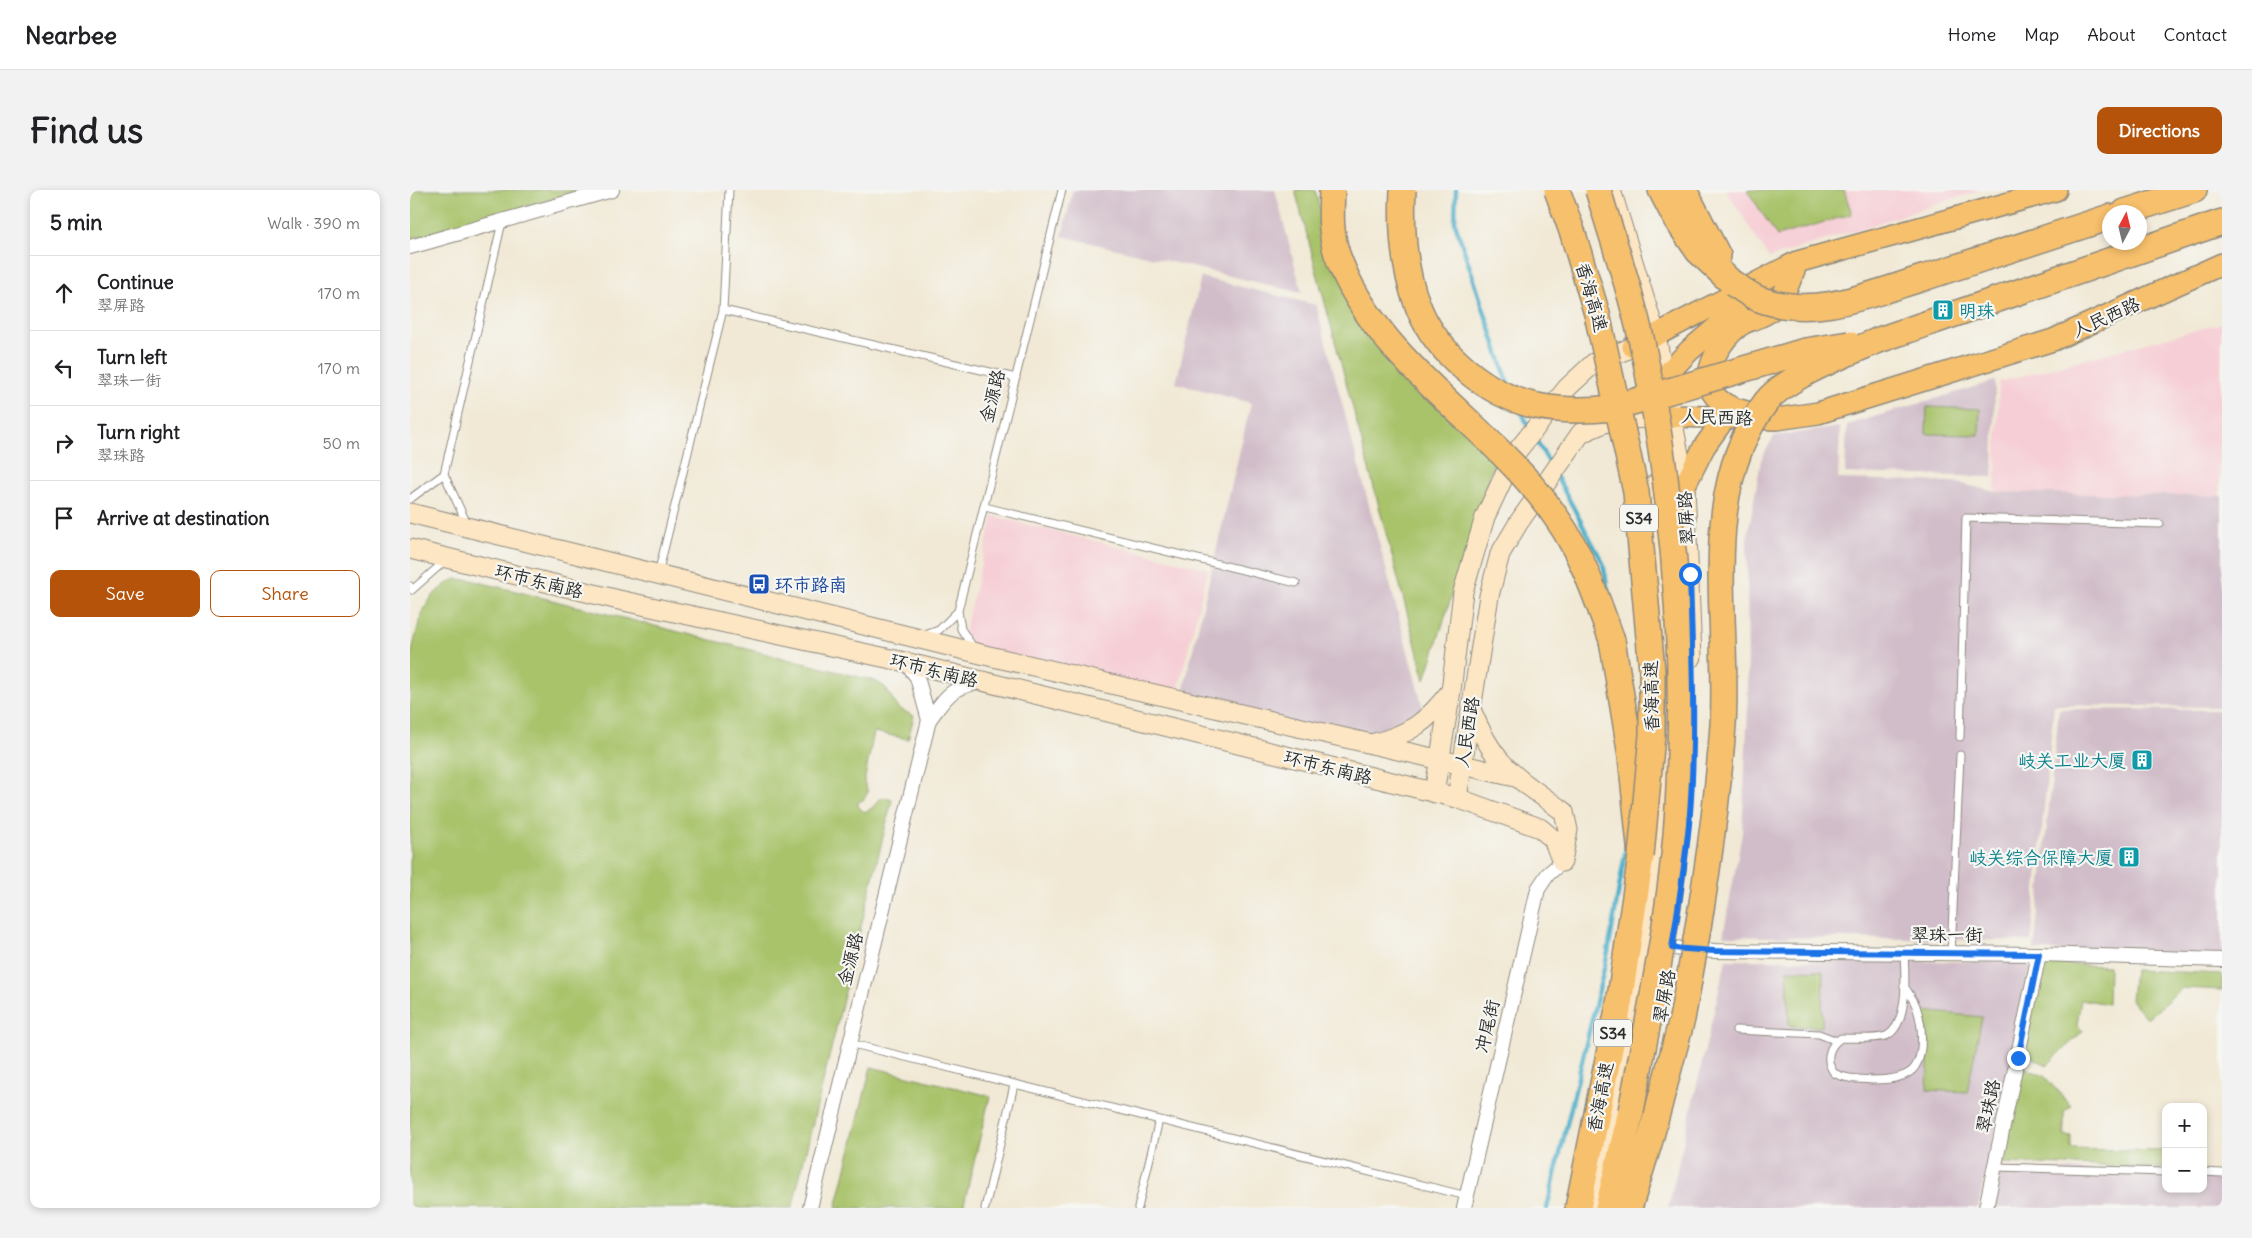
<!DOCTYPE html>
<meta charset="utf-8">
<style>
:root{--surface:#fff;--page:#f2f2f2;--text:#202124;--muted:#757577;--line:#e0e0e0;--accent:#b45309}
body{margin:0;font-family:Delius,"LXGW WenKai TC",sans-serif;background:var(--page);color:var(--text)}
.controls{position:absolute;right:15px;bottom:15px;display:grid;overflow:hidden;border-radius:10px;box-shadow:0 2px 8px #0003}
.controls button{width:45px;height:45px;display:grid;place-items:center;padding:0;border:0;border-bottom:1px solid var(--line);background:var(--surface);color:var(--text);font:25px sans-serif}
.compass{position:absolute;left:1692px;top:15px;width:45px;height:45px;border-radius:50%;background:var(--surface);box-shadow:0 2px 8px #0003;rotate:7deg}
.stop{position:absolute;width:15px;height:15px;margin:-11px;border:4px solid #1a73e8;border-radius:50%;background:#fff}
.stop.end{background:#1a73e8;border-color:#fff;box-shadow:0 1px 5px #0008}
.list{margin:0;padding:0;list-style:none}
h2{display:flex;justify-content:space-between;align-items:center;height:65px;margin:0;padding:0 20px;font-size:21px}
h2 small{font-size:16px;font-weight:400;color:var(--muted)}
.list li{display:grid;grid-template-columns:32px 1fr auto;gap:15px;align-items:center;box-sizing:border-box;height:75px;padding:0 20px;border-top:1px solid var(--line)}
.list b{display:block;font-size:19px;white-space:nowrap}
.list p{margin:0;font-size:16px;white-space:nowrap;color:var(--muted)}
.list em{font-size:16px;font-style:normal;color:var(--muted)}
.actions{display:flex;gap:10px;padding:15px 20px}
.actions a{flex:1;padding:11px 0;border:1px solid var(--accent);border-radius:10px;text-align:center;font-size:18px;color:var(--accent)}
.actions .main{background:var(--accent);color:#fff}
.icon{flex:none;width:28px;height:28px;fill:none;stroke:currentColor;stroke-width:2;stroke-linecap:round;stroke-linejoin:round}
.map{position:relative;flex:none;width:1812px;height:1018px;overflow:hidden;border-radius:10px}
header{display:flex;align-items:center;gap:30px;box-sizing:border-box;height:70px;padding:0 25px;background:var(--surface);border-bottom:1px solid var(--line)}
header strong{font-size:24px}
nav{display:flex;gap:28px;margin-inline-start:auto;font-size:18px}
.intro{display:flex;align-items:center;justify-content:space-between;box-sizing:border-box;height:120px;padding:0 30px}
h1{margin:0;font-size:35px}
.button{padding:12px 22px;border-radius:10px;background:var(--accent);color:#fff;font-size:18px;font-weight:700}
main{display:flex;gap:30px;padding:0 30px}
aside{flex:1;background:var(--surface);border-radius:10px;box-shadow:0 2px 8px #0003}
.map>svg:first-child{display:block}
</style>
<header>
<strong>Nearbee</strong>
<nav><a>Home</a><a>Map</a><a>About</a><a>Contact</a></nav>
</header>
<div class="intro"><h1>Find us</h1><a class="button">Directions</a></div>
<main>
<aside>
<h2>5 min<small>Walk · 390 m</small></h2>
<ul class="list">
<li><svg class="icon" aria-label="ahead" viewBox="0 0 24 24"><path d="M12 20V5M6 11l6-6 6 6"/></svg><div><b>Continue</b><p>翠屏路</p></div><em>170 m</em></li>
<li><svg class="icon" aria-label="left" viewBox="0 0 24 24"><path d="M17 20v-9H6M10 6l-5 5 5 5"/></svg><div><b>Turn left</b><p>翠珠一街</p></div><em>170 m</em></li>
<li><svg class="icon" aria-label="right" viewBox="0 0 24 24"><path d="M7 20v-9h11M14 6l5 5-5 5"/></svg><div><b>Turn right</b><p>翠珠路</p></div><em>50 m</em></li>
<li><svg class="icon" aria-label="arrive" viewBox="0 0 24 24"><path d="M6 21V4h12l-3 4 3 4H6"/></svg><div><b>Arrive at destination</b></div></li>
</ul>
<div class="actions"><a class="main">Save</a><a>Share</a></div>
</aside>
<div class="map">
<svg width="1812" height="1018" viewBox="0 0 1812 1018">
<rect width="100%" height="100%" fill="#f6f6f2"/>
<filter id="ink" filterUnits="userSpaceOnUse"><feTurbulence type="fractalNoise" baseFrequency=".02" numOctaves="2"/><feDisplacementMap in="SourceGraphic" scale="10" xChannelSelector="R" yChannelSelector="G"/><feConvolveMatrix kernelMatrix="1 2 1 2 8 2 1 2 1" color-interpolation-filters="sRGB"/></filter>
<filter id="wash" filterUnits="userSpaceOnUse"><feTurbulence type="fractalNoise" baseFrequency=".0096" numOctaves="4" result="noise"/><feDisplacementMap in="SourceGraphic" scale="20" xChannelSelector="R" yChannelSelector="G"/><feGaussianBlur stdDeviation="1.12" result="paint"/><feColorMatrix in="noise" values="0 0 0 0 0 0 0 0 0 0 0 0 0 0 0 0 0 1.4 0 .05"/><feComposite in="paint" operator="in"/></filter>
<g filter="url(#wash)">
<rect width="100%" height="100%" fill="#f1e9d5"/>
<!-- built -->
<path fill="#f6cfd6" d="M1316,0H1571L1359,68Z
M1812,133L1809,306L1585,302L1589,192Z
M583,326L798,379L767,505L552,452Z"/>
<!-- industrial -->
<path fill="#d1bdc9" d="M663,0H865L892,103L652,46Z
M791,87L906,115L1015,526L968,554L772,506L841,213L766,193Z
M1585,191L1583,287L1435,283L1437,235Z
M1430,237L1428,289L1544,292L1586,302L1812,306V517L1644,515L1621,751L1313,746L1332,643L1338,516L1337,350L1351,270L1364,246Z
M1649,519L1812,520V765L1624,760Z
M1316,770L1622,772L1568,1018H1258Z
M1585,978L1756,982V999H1793V983L1812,984V1018H1577Z"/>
<!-- green -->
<path fill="#a8c36a" stroke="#6a774a" d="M0,0H174L0,49Z
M885,0H905L927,82L1086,266L1015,490Z
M1337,0H1434L1442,24L1367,46Z
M1517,217L1570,219L1569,245L1516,244Z
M46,389L61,390L465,491L475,497L488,518L504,526L498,549L464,542L454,592L458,602L453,610L448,612V616L454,622L461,619L472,607L482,610L382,1018H0V470C9,435 10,405 46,389Z
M1631,773L1699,776L1698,814L1671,809L1667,835L1673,841L1637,875L1613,863Z
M1377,780L1413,781L1412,837L1379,836Z
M1724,780L1812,784V800L1772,798L1737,829L1721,810Z
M1513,821L1572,827L1557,902L1517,900L1519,852Z
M1611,876L1634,886L1661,916L1654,922V945L1661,946V959L1756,961V978L1590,973Z
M461,877L580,906L553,1018H426Z"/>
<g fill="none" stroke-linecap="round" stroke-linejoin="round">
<!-- stream -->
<path stroke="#4cafcb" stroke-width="4.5" d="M1046,0L1045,33L1099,196
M1111,221L1119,237
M1124,246L1141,276
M1147,287L1193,373L1199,407
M1137,1018L1198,762L1218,646"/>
</g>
</g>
<g filter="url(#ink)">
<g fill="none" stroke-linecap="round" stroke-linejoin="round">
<!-- lane casing -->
<g stroke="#8e8a80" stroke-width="9">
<path id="lane" d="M319,0L313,120L606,188
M34,284L92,32
M0,309L34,284L57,334
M575,317L886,393
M248,384L313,120
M0,396L2,400L36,370
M548,421L652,0
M515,445L529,440L548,421L551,439L563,457
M1550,547L1556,328L1750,334
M1494,763C1495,783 1499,832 1478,845C1469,850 1442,848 1431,848C1418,856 1415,871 1424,883C1435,889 1449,889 1462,890C1475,890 1497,889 1505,877C1515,862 1512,832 1506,816C1503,809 1498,802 1494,796
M1541,763L1550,565
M1326,840L1409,844L1427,851
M439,853L1057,1006
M1585,977L1756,982
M1793,982L1812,983
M575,1018L604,895
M728,1018L749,930"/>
</g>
<!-- street casing -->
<g stroke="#8e8a80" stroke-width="16">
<path id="street" d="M0,57L202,0
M495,472L507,487L519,530
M1262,758L1305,761L1629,764L1812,770
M400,1018L519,530C536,507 539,499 568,492
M1054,1018L1128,699L1138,684L1152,672
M1576,1018L1629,764"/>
</g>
<!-- secondary casing -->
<g stroke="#8e8a80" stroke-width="21">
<path id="secondary" d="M1201,0L1246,146L1275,295L1282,467
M1244,295L1253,414L1254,495
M0,323L579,466L1105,587
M0,359L209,410L495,472L1047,608L1130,638L1143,649L1152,672
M1061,519C1085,579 1106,586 1154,622L1158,640L1152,671
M961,554C999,545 1017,532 1040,502
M1024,603L1041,501L1053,402L1075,327L1104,265L1157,198L1184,173L1223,157
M1047,608L1079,406L1090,364L1109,332L1171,243L1199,231L1258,226
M1184,1018C1206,918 1224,817 1238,715C1247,651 1255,587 1254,523"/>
</g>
<!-- primary casing -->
<g stroke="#8e8a80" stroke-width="24">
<path id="primary" d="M1223,157L1387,72L1646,0
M1239,215L1254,187L1280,160L1326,121
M1343,223C1330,221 1314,216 1305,206C1288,185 1311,149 1329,136C1339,128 1352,129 1362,119C1375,106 1381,88 1387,72
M1262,226L1367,229L1408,223L1643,150L1812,74
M1275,295L1294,257L1314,229"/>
</g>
<!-- highway casing -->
<g stroke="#8e8a80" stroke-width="28">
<path id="highway" d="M1251,0L1266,29L1288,61L1322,93
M1274,0L1308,66
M1715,22L1784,0
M1516,87L1700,27
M1469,150L1812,32
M1168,1018L1209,814L1231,666L1221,566L1202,450
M1198,1018L1221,921
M1219,1018L1240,950L1272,829"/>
</g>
<!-- lane -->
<use href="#lane" stroke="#fff" stroke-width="7"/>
<!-- street -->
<use href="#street" stroke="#fff" stroke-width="14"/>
<!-- secondary -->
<use href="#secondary" stroke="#fce6c4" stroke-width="19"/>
<!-- primary -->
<use href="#primary" stroke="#f7c06c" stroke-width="21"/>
<!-- highway -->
<use href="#highway" stroke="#f7c06c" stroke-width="25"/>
<!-- highway-bridge casing -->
<g stroke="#8e8a80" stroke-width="28" stroke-linecap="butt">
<path id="highway-bridge" d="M922,0C921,21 920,43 927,64C965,174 1085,235 1148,330C1173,366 1187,410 1202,450
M993,0C991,39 993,79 1008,116C1026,163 1078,206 1127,216C1152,221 1177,221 1202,218L1395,161L1439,154
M1147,0L1163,44L1187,124L1226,302L1242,481V545L1231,666
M1188,0C1205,57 1225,113 1236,172C1263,310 1275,455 1269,597C1265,705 1241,815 1221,921
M1322,93C1331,98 1339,105 1349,109C1405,130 1463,103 1516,87
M1272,829C1290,731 1306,634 1313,535C1320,429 1287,303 1356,212C1375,187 1439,163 1469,150"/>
</g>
<!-- highway-bridge -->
<use href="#highway-bridge" stroke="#f7c06c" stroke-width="25"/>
</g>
</g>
<g fill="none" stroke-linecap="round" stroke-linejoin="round" filter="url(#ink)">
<!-- route -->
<path stroke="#1a73e8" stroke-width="6" d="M1280,384C1282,463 1286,544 1280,623C1276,669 1269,713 1262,758L1304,761L1629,764L1608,868"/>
</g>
<!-- icons -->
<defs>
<g id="building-square" transform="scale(1.125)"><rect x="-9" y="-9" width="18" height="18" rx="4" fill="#0f9aa8" stroke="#f6f6f2"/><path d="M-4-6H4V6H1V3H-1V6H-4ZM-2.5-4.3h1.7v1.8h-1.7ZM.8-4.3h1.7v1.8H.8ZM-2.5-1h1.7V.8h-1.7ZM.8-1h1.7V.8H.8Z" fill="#fff"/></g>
<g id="bus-square" transform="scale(1.125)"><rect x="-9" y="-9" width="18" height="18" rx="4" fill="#1a4fb4" stroke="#f6f6f2"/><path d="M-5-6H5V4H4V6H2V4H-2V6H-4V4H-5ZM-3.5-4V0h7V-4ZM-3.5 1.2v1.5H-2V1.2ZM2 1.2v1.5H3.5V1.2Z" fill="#fff"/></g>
</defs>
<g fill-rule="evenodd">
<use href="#building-square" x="1533" y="120"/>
<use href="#bus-square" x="349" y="394"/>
<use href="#building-square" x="1732" y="570"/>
<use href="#building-square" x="1719" y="667"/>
</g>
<g text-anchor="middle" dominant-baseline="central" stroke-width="4.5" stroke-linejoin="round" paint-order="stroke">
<!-- shield labels -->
<g fill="#f6f6f2" stroke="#686867" stroke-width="1">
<rect x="1210" y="314.5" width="38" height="27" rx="4"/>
<rect x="1184" y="829.5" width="38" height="27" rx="4"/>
</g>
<g font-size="16" font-weight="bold" fill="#2b2b2b">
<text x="1229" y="328">S34</text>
<text x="1203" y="843">S34</text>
</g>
<!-- street labels -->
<g font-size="18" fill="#2b2b2b" stroke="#f6f6f2">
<text transform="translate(1182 107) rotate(74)">香海高速</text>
<text transform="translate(1696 127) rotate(-24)">人民西路</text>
<text transform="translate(582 206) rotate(-76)">金源路</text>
<text transform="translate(1307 227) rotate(2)">人民西路</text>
<text transform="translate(1276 328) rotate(-94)">翠屏路</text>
<text transform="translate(129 391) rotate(14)">环市东南路</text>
<text transform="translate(524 480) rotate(14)">环市东南路</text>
<text transform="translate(1241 506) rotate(-91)">香海高速</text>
<text transform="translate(1057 542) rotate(-81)">人民西路</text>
<text transform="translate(918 577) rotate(14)">环市东南路</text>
<text x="1537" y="744">翠珠一街</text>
<text transform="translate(440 769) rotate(-76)">金源路</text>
<text transform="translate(1254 806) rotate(-80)">翠屏路</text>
<text transform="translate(1077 836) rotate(-77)">冲尾街</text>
<text transform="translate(1190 907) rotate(-79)">香海高速</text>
<text transform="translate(1578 916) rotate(-78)">翠珠路</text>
</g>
<!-- culture labels -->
<g font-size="18" fill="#0d838f" stroke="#f6f6f2" text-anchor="end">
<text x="1549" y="120" text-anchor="start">明珠</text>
<text x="1716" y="570">岐关工业大厦</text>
<text x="1703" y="667">岐关综合保障大厦</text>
</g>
<!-- transit labels -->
<g font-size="18" fill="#164399" stroke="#f6f6f2" text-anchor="start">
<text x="365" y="394">环市路南</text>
</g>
</g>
</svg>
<div class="controls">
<button>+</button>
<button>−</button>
</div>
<svg class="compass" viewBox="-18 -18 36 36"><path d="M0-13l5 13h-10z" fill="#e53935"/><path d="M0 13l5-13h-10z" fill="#757577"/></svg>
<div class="stop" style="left:1280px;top:384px"></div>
<div class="stop end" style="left:1608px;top:868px"></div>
</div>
</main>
